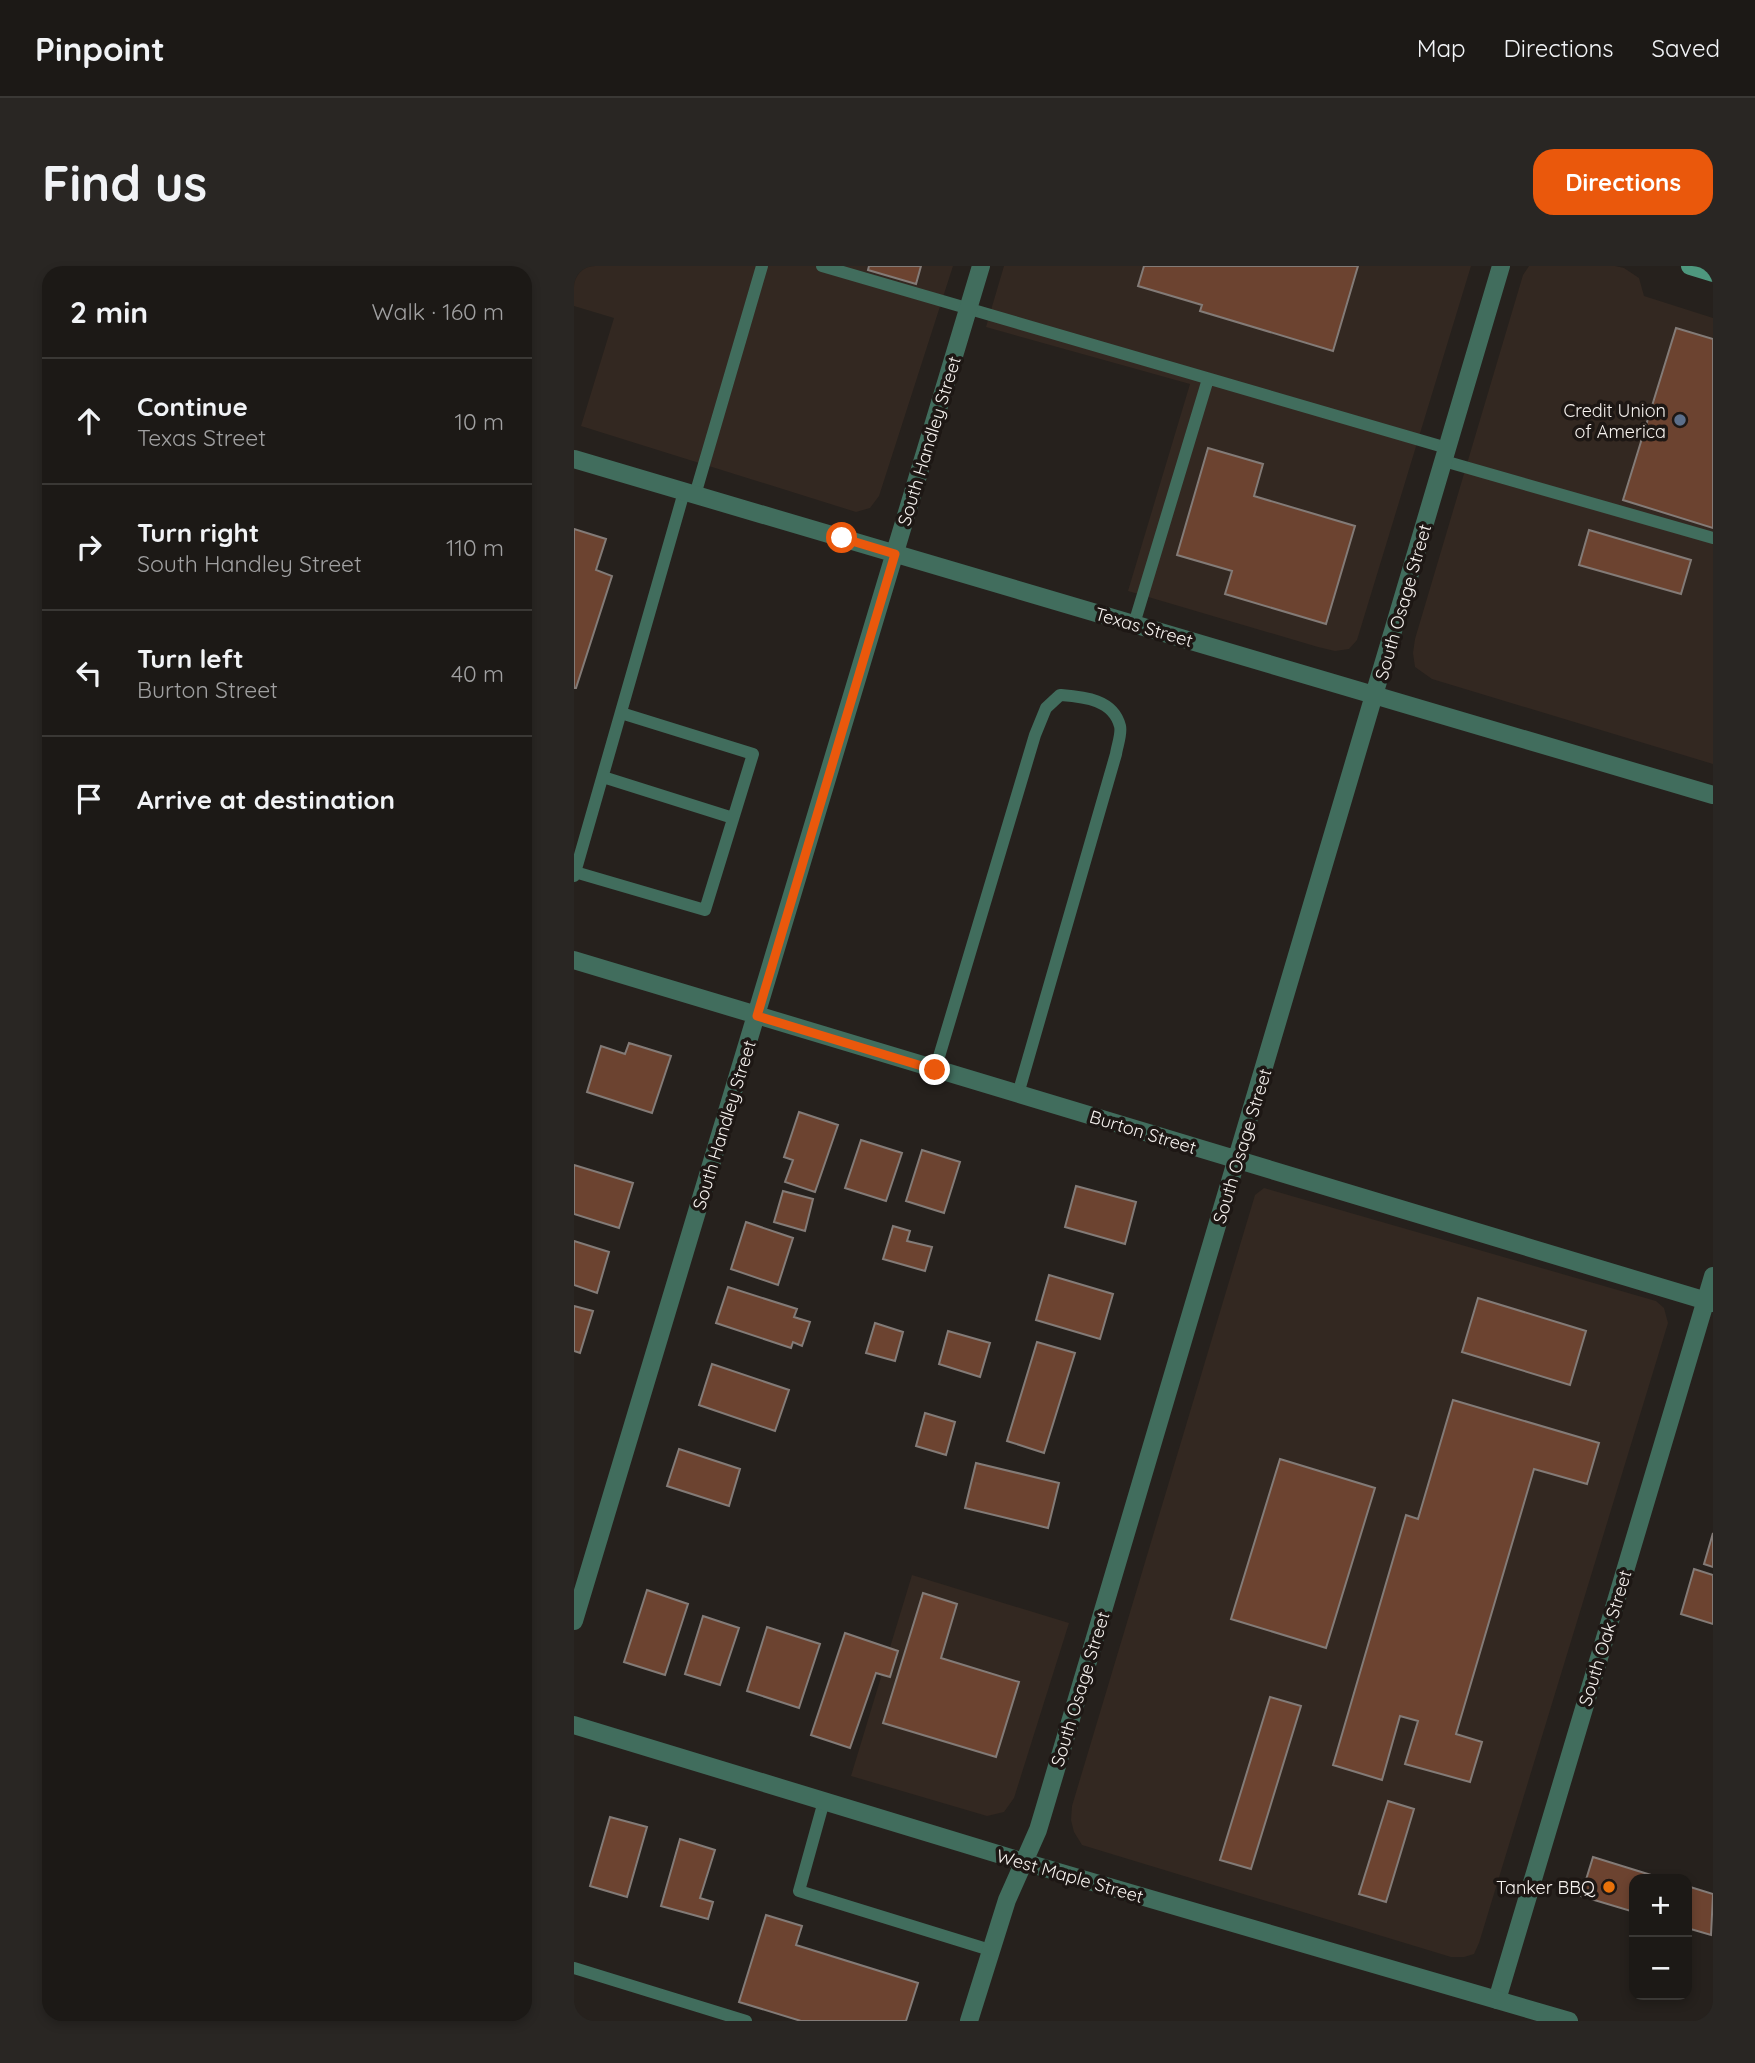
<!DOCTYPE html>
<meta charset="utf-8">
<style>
:root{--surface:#1c1916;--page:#292623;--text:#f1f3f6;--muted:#a0a0a1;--line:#3a3835;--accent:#ea580c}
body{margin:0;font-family:Quicksand,sans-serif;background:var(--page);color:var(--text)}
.controls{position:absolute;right:21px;bottom:21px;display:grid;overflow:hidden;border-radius:14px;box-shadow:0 4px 10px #0003}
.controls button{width:63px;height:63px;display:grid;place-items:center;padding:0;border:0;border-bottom:2px solid var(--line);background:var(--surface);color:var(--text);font:35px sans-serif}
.stop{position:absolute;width:21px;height:21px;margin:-16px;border:5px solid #ea580c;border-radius:50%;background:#fff}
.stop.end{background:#ea580c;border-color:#fff;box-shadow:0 2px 7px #0008}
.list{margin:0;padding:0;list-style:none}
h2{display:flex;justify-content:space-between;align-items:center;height:91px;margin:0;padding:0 28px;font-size:30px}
h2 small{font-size:23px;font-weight:400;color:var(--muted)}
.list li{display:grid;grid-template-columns:46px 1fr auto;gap:21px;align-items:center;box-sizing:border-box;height:126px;padding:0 28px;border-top:2px solid var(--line)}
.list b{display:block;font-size:26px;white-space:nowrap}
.list p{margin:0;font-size:23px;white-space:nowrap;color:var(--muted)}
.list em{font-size:23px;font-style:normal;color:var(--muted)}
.icon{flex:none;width:38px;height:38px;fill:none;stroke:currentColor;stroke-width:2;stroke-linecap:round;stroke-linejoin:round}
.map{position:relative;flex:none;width:1139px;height:1755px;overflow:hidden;border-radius:21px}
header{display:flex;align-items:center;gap:42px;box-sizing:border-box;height:98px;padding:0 35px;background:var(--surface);border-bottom:2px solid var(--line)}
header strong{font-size:33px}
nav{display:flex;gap:38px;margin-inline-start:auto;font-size:24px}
.intro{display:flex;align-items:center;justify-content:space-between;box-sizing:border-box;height:168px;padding:0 42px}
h1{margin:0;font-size:49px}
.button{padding:18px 32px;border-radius:21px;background:var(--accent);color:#fff;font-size:24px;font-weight:700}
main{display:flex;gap:42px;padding:0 42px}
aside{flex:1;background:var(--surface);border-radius:21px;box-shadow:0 4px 10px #0003}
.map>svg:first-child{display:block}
</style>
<header>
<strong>Pinpoint</strong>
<nav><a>Map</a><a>Directions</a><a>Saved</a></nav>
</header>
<div class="intro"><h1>Find us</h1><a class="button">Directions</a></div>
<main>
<aside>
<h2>2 min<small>Walk · 160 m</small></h2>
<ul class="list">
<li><svg class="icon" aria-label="ahead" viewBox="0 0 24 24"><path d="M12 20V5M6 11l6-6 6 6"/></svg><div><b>Continue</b><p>Texas Street</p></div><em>10 m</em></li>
<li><svg class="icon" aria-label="right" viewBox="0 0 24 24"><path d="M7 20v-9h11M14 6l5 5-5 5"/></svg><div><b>Turn right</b><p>South Handley Street</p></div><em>110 m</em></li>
<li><svg class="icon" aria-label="left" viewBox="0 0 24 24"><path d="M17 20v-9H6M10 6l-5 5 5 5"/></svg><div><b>Turn left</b><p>Burton Street</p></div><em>40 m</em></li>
<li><svg class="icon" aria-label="arrive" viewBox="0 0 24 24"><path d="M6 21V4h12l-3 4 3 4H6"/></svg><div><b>Arrive at destination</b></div></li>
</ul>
</aside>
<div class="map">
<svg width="1139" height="1755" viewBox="0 0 1139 1755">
<rect width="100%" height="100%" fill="#26211d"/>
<!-- built -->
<path fill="#332821" d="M0,0H379L305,230L296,242L282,246L7,160L40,52L0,40Z
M430,0H897L783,374L775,383L761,385L744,381L554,325L616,118L412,61Z
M955,0H1041L1050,2L1065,12L1070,30L1139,52V498L858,413L841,401L839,387L841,373L949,9Z
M690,922L1082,1035L1090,1042L1094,1057L905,1677L900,1688L890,1691H877L508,1579L500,1566L497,1554L498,1540L681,929Z
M338,1309L495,1357L440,1532L430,1546L413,1550L277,1510Z"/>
<!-- building -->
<path fill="#6c4330" stroke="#837b77" stroke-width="2" d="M295,0H347L342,18L294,4Z
M570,0H784L759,85L626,45L628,39L564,20Z
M1102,62L1139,73V262L1049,234Z
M634,182L689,198L680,230L781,260L752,358L651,328L658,305L603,289Z
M0,263L32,273L22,304L38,310L2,422H0Z
M1015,264L1117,294L1107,328L1005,299Z
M55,777L97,790L78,847L13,826L27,780L51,788Z
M225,846L264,859L241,926L211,916L219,894L210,891Z
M287,874L328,887L312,935L271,922Z
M348,884L386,896L370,947L332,935Z
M0,899L59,917L45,962L0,948Z
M502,920L562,936L551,978L491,961Z
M209,925L239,933L231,965L200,956Z
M172,956L219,972L204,1019L157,1003Z
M319,960L336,965L333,975L358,981L351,1005L309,993Z
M0,975L35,986L23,1027L0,1019Z
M475,1009L539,1028L526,1073L462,1054Z
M154,1021L223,1043L220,1051L236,1056L228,1080L219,1076L217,1082L142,1057Z
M904,1032L1012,1065L996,1119L888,1086Z
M0,1040L19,1045L6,1087L0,1085Z
M301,1057L329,1066L321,1095L292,1087Z
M374,1065L416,1077L406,1111L365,1098Z
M463,1076L501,1087L470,1187L433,1175Z
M138,1098L215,1124L201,1165L125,1139Z
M879,1134L1025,1177L1013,1218L960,1203L882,1468L908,1476L896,1516L831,1498L844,1455L826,1450L808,1514L759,1499L832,1249L844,1253Z
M351,1147L381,1156L372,1189L342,1180Z
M105,1183L166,1203L155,1240L93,1220Z
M706,1193L801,1222L752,1382L657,1353Z
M402,1197L485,1217L474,1262L391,1242Z
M1139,1267V1301L1130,1298Z
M1120,1303L1139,1309V1358L1107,1348Z
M73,1324L114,1338L91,1409L50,1396Z
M349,1327L383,1338L367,1392L445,1416L422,1491L309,1457Z
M129,1350L165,1362L146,1419L111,1408Z
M193,1361L246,1378L225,1442L173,1425Z
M271,1367L324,1385L316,1411L302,1407L276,1482L237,1469Z
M696,1431L727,1440L677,1603L646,1594Z
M814,1535L840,1543L812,1636L785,1628Z
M36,1551L73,1561L53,1631L16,1620Z
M106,1573L141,1584L126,1632L139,1636L134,1653L87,1640Z
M1019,1591L1090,1613H1060V1646L1007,1630Z
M1113,1620L1139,1628L1137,1669L1113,1662Z
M192,1649L228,1660L222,1679L344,1717L332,1755H227L165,1736Z"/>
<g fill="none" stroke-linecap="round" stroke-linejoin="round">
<!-- service -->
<path stroke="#416d5d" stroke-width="12" d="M248,0L873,182
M870,195L1139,272
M121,229L188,0
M560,358L634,113
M29,511L159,552
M1,606L131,644L179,488L47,447
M0,610L110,226
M361,804L461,469L472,442L486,429C510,431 539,433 546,460C548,468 543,480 542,488L444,828
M250,1535L225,1625L416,1684
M0,1702L172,1755"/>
<!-- minor -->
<path stroke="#416d5d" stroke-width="18" d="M0,193L1139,529
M0,694L1139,1037
M0,1355L407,0
M923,1734L1139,1010
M395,1755L433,1634L464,1564L470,1544L927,0"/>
<!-- tertiary -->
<path stroke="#416d5d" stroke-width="18" d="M0,1459L450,1596L995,1755"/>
<!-- secondary -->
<path stroke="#4e987e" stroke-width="18" d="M1116,0L1139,7"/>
</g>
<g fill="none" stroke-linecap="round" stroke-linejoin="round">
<!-- route -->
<path stroke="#ea580c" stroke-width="9" d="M268,272L321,288L183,750L361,804"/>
</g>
<!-- markers -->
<circle fill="#5c6f8a" stroke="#1d1714" stroke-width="2.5" cx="1106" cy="154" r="7"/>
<circle fill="#e8710a" stroke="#1d1714" stroke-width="2.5" cx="1035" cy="1621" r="7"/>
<g text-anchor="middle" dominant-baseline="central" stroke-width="7" stroke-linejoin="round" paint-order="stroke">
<!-- poi labels -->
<g font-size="18" fill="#f6f2ef" stroke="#1d1714" text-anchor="end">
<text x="1092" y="144">Credit Union<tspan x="1092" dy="21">of America</tspan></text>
<text x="1021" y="1621">Tanker BBQ</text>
</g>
<!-- street labels -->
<g font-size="18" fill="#f6f2ef" stroke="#1d1714">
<text transform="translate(355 175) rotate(-73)">South Handley Street</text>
<text transform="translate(829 336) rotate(-74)">South Osage Street</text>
<text transform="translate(570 361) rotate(16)">Texas Street</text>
<text transform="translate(150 859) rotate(-73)">South Handley Street</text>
<text transform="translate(569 866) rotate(17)">Burton Street</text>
<text transform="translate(668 880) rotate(-73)">South Osage Street</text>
<text transform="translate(1031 1372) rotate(-73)">South Oak Street</text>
<text transform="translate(506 1423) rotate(-73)">South Osage Street</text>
<text transform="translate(496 1610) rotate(16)">West Maple Street</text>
</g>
</g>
</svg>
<div class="controls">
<button>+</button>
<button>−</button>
</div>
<div class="stop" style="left:268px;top:272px"></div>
<div class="stop end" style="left:361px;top:804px"></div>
</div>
</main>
